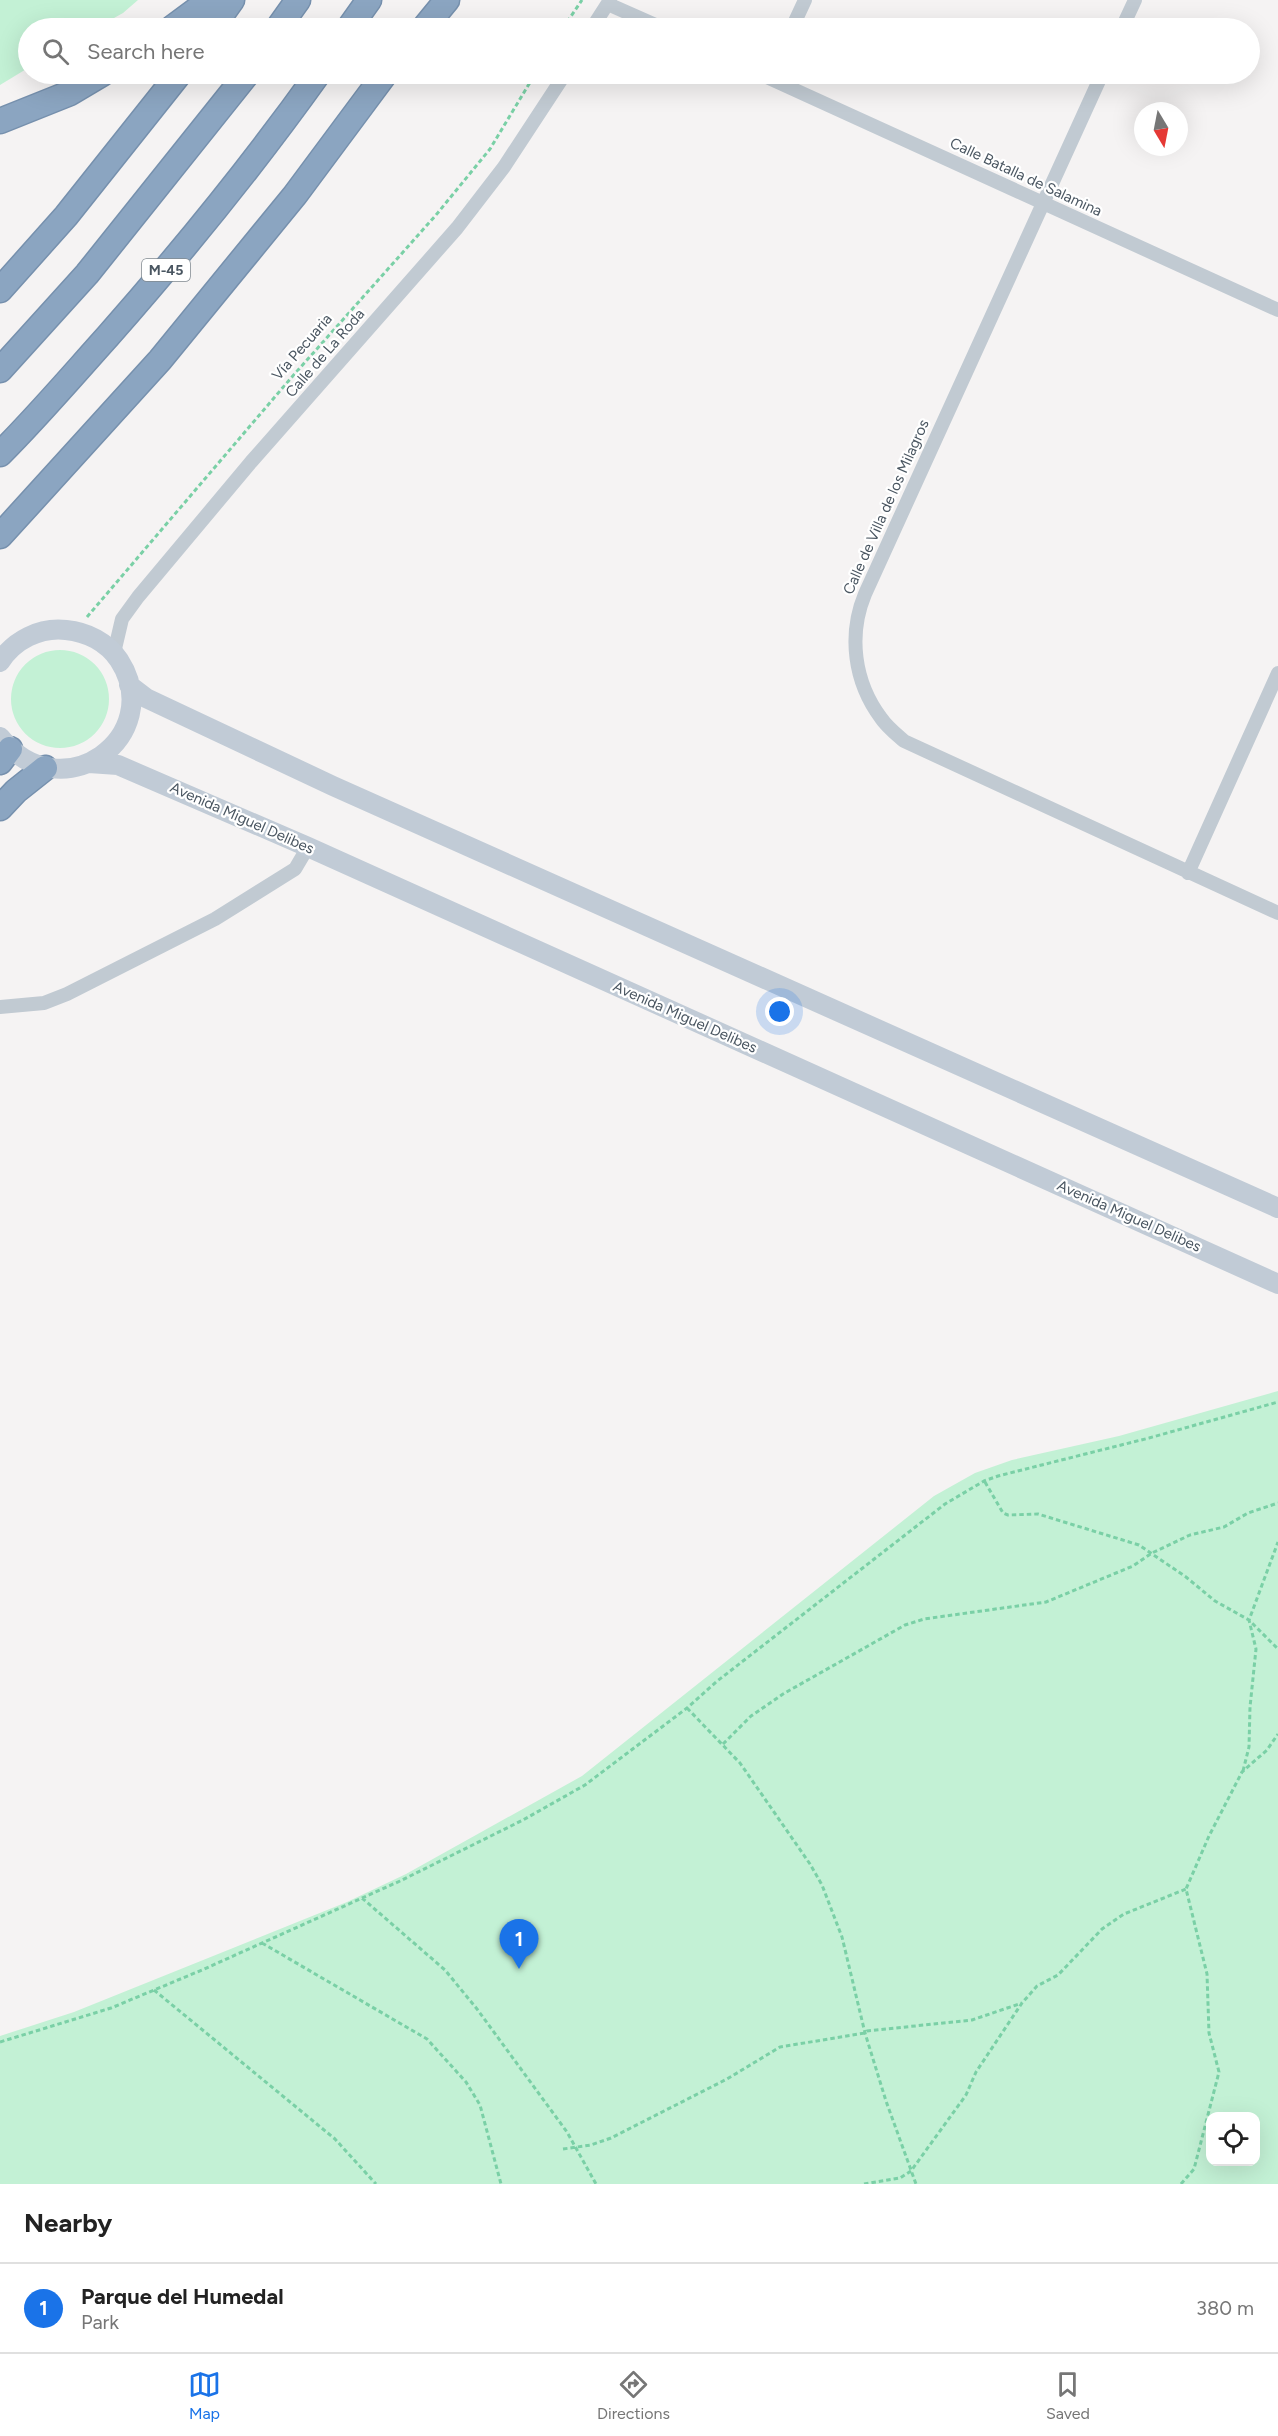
<!DOCTYPE html>
<meta charset="utf-8">
<style>
:root{--surface:#fff;--page:#f2f2f2;--text:#222;--muted:#767676;--line:#e0e0e0;--accent:#1a73e8}
body{margin:0;font-family:Figtree,sans-serif;background:var(--page);color:var(--text)}
.controls{position:absolute;right:18px;bottom:18px;display:grid;overflow:hidden;border-radius:12px;box-shadow:0 6px 24px #0002}
.controls button{width:54px;height:54px;display:grid;place-items:center;padding:0;border:0;border-bottom:2px solid var(--line);background:var(--surface);color:var(--text);font:30px sans-serif}
.compass{position:absolute;left:1134px;top:102px;width:54px;height:54px;border-radius:50%;background:var(--surface);box-shadow:0 6px 24px #0002;rotate:170deg}
.you{position:absolute;left:780px;top:1012px;width:21px;height:21px;margin:-15px;border:4px solid #fff;border-radius:50%;background:#1a73e8;box-shadow:0 0 0 9px #1a73e833}
.badge{display:grid;place-items:center;width:39px;height:39px;border-radius:50%;background:var(--accent);color:#fff;font-size:20px;font-weight:700}
.pin{position:absolute;translate:-50% -50px;filter:drop-shadow(0 2px 3px #0008)}
.pin::after{content:'';position:absolute;top:32px;width:21px;height:18px;background:inherit;clip-path:polygon(0 0,100% 0,50% 100%)}
.list{margin:0;padding:0;list-style:none}
h2{display:flex;justify-content:space-between;align-items:center;height:78px;margin:0;padding:0 24px;font-size:26px}
h2 small{font-size:20px;font-weight:400;color:var(--muted)}
.list li{display:grid;grid-template-columns:39px 1fr auto;gap:18px;align-items:center;box-sizing:border-box;height:90px;padding:0 24px;border-top:2px solid var(--line)}
.list b{display:block;font-size:22px;white-space:nowrap}
.list p{margin:0;font-size:20px;white-space:nowrap;color:var(--muted)}
.list em{font-size:20px;font-style:normal;color:var(--muted)}
.icon{flex:none;width:33px;height:33px;fill:none;stroke:currentColor;stroke-width:2;stroke-linecap:round;stroke-linejoin:round}
.map{position:relative;flex:none;width:1278px;height:2184px;overflow:hidden}
.search{position:absolute;background:var(--surface);box-shadow:0 6px 24px #0002;left:18px;right:18px;top:18px;height:66px;display:flex;align-items:center;gap:15px;box-sizing:border-box;padding:0 21px;border-radius:33px;color:var(--muted);font-size:22px}
.sheet{height:168px;background:var(--surface)}
nav{display:flex;justify-content:space-around;align-items:center;box-sizing:border-box;height:84px;border-top:2px solid var(--line);background:var(--surface);font-size:16px;color:var(--muted)}
nav a{display:grid;justify-items:center;gap:3px}
nav .on{color:var(--accent)}
.map>svg:first-child{display:block}
</style>
<div class="map">
<svg width="1278" height="2184" viewBox="0 0 1278 2184">
<rect width="100%" height="100%" fill="#f5f3f3"/>
<!-- green -->
<path fill="#c3f1d5" fill-rule="evenodd" d="M0,0H138L123,13L96,28H28V68L0,85Z
M11 699a49 49 0 1 1 98 0a49 49 0 1 1-98 0Z
M1278,1391V2184H0V2036L74,2012L347,1902L406,1874L582,1776L934,1496L975,1473L1012,1460L1119,1436ZM1256,2116V2162H1210V2116Z"/>
<g fill="none" stroke-linecap="round" stroke-linejoin="round">
<!-- motorway casing -->
<g stroke="#7690ad" stroke-width="27">
<path id="motorway" d="M172,28L210,0
M212,28L232,0
M278,28L298,0
M349,28L369,0
M424,28L447,0
M0,121L70,93L102,74
M0,290L66,216L179,74
M0,370L87,274L247,74
M0,454C38,416 72,376 108,336C182,252 253,165 318,74
M0,536L160,360L295,195L385,74
M0,762L10,749
M0,808L16,791L45,768"/>
</g>
<!-- path -->
<path stroke="#7ad0a6" stroke-width="3" stroke-dasharray="4.5 3" stroke-linecap="butt" d="M563,28L582,0
M87,617L291,378L436,215L490,149L535,74
M985,1482L1003,1513L1008,1515L1038,1514L1139,1545L1186,1577L1215,1601L1249,1620L1278,1649
M687,1708L740,1763L810,1864L822,1885L842,1937L865,2033L886,2101L916,2184
M723,1744L751,1716L783,1694L905,1625L924,1619L1046,1602L1133,1566L1152,1553L1190,1535L1224,1527L1248,1513L1278,1503
M1243,1771L1249,1747L1250,1707L1256,1649L1249,1620L1278,1542
M362,1898L445,1970L477,2009L567,2132L596,2184
M262,1943L427,2039L466,2082L480,2105L501,2184
M154,1990L335,2139L376,2184
M0,2042L111,2008L202,1970L400,1881L523,1820L585,1785L687,1708L716,1682L945,1504L984,1481L998,1476L1149,1438L1278,1402
M563,2149L591,2145L611,2138L727,2079L780,2047L865,2033L867,2031L972,2020L1022,2003
M864,2184L900,2178L911,2171L966,2095L976,2072L1022,2003L1037,1986L1058,1975L1102,1929L1124,1914L1186,1889
M1181,2184L1194,2169L1219,2072L1209,2033L1207,1974L1186,1889L1209,1836L1242,1772L1267,1750L1278,1734"/>
<!-- minor -->
<path stroke="#c1cad2" stroke-width="14" d="M608,4L662,28
M592,28L610,0
M792,28L805,0
M1122,28L1135,0
M760,74L1278,310
M1102,74L865,594C848,635 854,682 881,718C887,727 896,734 904,741L1278,913
M114,653L122,619L138,597L251,462L457,228L504,167L565,74
M1188,873L1278,673
M0,1007L44,1003L67,994L215,919L295,869L308,847"/>
<!-- secondary -->
<path stroke="#c1cbd6" stroke-width="20" d="M0,662C14,640 40,627 66,630C87,632 107,642 119,660C168,736 61,814 0,737
M129,685L146,698L333,786L1278,1208
M89,763L118,765L308,847L1278,1284"/>
<!-- motorway -->
<use href="#motorway" stroke="#8ba5c1" stroke-width="24"/>
</g>
<g text-anchor="middle" dominant-baseline="central" stroke-width="4.5" stroke-linejoin="round" paint-order="stroke">
<!-- shield labels -->
<rect fill="#fff" stroke="#808990" stroke-width="1.5" x="142" y="259" width="48" height="22" rx="4.5"/>
<g font-size="14" font-weight="bold" fill="#4a5661">
<text x="166" y="270">M-45</text>
</g>
<!-- street labels -->
<g font-size="15" fill="#4a5661" stroke="#fff">
<text transform="translate(1026 177) rotate(25)">Calle Batalla de Salamina</text>
<text transform="translate(302 347) rotate(-49)">Vía Pecuaria</text>
<text transform="translate(325 353) rotate(-49)">Calle de La Roda</text>
<text transform="translate(886 507) rotate(-66)">Calle de Villa de los Milagros</text>
<text transform="translate(242 818) rotate(24)">Avenida Miguel Delibes</text>
<text transform="translate(685 1017) rotate(24)">Avenida Miguel Delibes</text>
<text transform="translate(1129 1216) rotate(24)">Avenida Miguel Delibes</text>
</g>
</g>
</svg>
<div class="controls">
<button><svg class="icon" aria-label="locate" viewBox="0 0 24 24"><circle cx="12" cy="12" r="6"/><path d="M12 2v4M12 18v4M2 12h4M18 12h4"/></svg></button>
</div>
<svg class="compass" viewBox="-18 -18 36 36"><path d="M0-13l5 13h-10z" fill="#e53935"/><path d="M0 13l5-13h-10z" fill="#767676"/></svg>
<div class="you"></div>
<div class="pin badge" style="left:519px;top:1969px">1</div>
<div class="search"><svg class="icon" aria-label="search" viewBox="0 0 24 24"><circle cx="10" cy="10" r="6"/><path d="M15 15l6 6"/></svg>Search here</div>
</div>
<section class="sheet">
<h2>Nearby<small></small></h2>
<ul class="list">
<li><span class="badge">1</span><div><b>Parque del Humedal</b><p>Park</p></div><em>380 m</em></li>
</ul>
</section>
<nav>
<a class="on"><svg class="icon" aria-label="map" viewBox="0 0 24 24"><path d="M3 6l6-2 6 2 6-2v14l-6 2-6-2-6 2zM9 4v14M15 6v14"/></svg>Map</a>
<a><svg class="icon" aria-label="directions" viewBox="0 0 24 24"><path d="M12 3l9 9-9 9-9-9zM9 14v-3h6M13 9l2 2-2 2"/></svg>Directions</a>
<a><svg class="icon" aria-label="saved" viewBox="0 0 24 24"><path d="M7 4h10v16l-5-4-5 4z"/></svg>Saved</a>
</nav>
